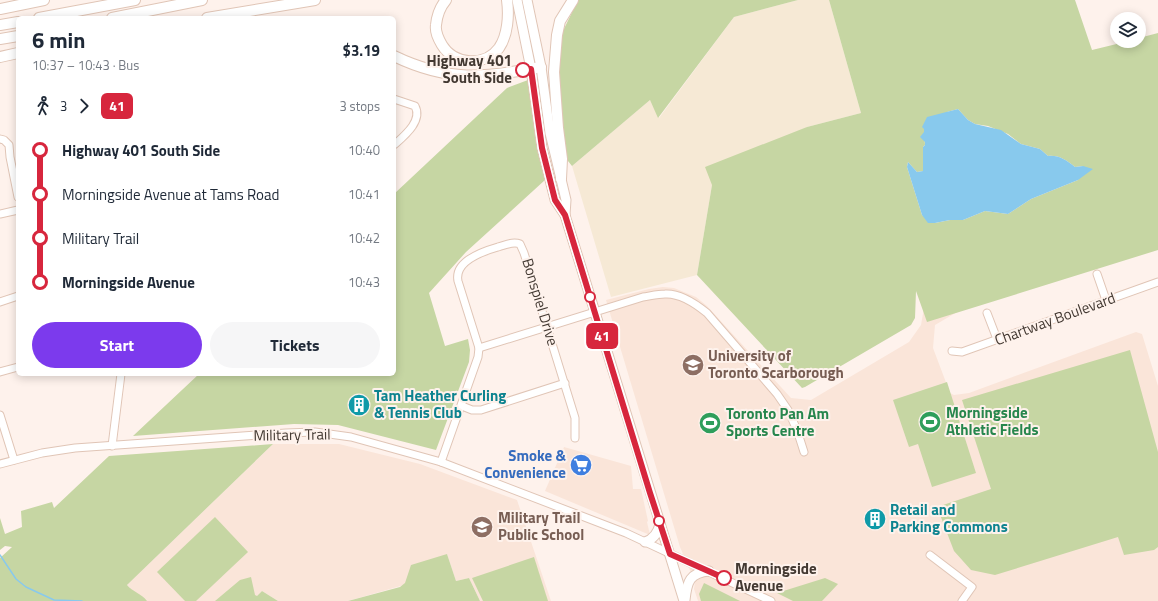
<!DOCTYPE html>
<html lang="en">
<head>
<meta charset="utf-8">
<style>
  :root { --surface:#fff; --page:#f6f6f7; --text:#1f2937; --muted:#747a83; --accent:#7c3aed }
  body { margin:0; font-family:"Titillium Web",sans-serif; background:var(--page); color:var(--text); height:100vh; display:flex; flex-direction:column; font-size:15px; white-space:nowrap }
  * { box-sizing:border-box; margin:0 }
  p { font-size:13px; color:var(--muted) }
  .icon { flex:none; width:22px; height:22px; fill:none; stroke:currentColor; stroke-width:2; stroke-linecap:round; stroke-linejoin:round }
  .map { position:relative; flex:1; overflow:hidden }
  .sheet { position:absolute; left:16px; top:16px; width:380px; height:360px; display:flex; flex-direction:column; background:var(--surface); border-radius:6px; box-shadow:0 2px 10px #0003 }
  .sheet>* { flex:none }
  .badge { padding:0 8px; border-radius:6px; font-size:14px; line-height:26px }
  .buttons { position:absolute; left:1110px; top:12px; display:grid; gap:8px }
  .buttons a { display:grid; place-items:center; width:36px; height:36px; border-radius:50%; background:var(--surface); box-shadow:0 2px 10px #0003; font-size:20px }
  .map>.badge { position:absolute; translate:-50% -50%; box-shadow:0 0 0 2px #fff }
  .legs { display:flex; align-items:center; gap:6px; height:44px; padding:0 16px; font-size:13px }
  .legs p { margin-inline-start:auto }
  .headline { display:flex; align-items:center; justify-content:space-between; height:68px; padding:0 16px }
  h1 { font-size:22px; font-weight:700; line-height:30px }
  .action { display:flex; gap:8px; margin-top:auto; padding:8px 16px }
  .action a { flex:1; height:46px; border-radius:24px; background:var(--accent); color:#fff; font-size:16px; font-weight:700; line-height:46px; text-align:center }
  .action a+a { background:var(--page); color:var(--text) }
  ul { padding:0 16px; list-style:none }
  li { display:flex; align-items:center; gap:14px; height:44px; font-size:15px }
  li i { display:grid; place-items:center; width:6px; height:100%; margin:0 5px; background:currentColor }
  li i::after { content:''; width:10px; height:10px; margin:-5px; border:3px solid; border-radius:50%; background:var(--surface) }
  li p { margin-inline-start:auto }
  li:first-child i { background:linear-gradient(#0000 50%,currentColor 0) }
  li:last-child i { background:linear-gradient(currentColor 50%,#0000 0) }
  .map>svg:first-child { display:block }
</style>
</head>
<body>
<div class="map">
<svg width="1158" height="601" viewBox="0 0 1158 601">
  <rect width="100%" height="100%" fill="#fef2ec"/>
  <g fill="#fae5d9">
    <path d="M935,245L964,308L935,325L933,348L950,393L954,395L969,393L1136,332L1142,334L1158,386V601H698L694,589L695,582L680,547L606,300L649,289L663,287L674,288L696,297L707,306L791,398L811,400L909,342L921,325Z"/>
    <path d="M273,444H339L420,464L517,500L551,601H480L469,578L456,581L447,554L404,585L348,601H278L262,591L253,601H143L127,585Z"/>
    <path d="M564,447L631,466L633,489H641L648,521L647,522L650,535L545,491Z"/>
  </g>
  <path fill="#f6e9d5" d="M798,0H829L861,113L807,127L712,185L697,275L611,297L572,166L650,100L659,118L734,17Z"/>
  <g fill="#c6d6a3" fill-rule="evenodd">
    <path d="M578,0H798L734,17L658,118L650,100L572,166L564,156L561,128L559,68L562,33Z"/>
    <path d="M829,0H1075L1092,50L1129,41H1139V38L1158,33V250L927,322L916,291L915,318L911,325L805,387L802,388L697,275L712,185L705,167L807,127L861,113ZM958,109L968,120L975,124L988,126L1008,134L1021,144L1040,149L1048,156C1059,155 1066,160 1075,167L1083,166L1078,180L1031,199L1008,214L985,211L963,220H950L935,223L922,215L907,167L908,162L917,172L923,171V147L925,145L924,129L947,112Z"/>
    <path d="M528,80L545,180L466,252L429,293L445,346L468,339L470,350L469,362L436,450L338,425L294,424L133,436L199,374H394V194L507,88Z"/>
    <path d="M1130,350L1158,452V547L1154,550L1124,555L1118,537L995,575L971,570L954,551L937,507L991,489L962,400Z"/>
    <path d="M947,382L976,473L932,487L918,444L909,447L893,400Z"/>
    <path d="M273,444L127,585C133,592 142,594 147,601H0V558L12,547L5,546L0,550V518L5,534L22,527L21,511L52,502L54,508L109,456Z"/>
    <path d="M215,517L248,552L196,601H185L157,572Z"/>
    <path d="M447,554L456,581L469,578L480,601H348L400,587L405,583L411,565Z"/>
    <path d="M534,557L548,601H483L472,578Z"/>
    <path d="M251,577L255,595L257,596L262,591L278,601H215L240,580Z"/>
    <path d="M825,578L838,584L822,601H793L777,593Z"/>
    <path d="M704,583L740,601H701L699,594Z"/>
  </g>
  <path fill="#88c9ed" d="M958,109L968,120L975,124L1001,130L1021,144L1040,149L1048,156C1059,155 1066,160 1075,167L1083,166L1093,169L1078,180L1031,199L1008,214L985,211L963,220H950L935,223H928L922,215L907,167L908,162L917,172L923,171V147L925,145V142L920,137L924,132V129L922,127L927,117Z"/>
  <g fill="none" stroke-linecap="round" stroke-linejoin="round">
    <path stroke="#88c9ed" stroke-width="1.5" d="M0,555L16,579L26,587L54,600L82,601"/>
    <g stroke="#e0c5b6" stroke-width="9">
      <g id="minor">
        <path d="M394,99L415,106C423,121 404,136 394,145"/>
        <path d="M0,139L4,140L9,145L10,157L18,197"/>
        <path d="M0,214L18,210"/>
        <path d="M1097,274L1106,300"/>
        <path d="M0,302L18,296"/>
        <path d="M987,313L997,339"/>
        <path d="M479,348L643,297C650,296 658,294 665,294C680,293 696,304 707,313L777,394L788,410L797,430L804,452"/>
        <path d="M952,351L962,352L1158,282"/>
        <path d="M0,372L18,367"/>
        <path d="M462,406L472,410H481L565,383"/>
        <path d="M0,415L14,460"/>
        <path d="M112,446L121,374"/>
        <path d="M441,462L478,357L479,348L458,281C454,261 484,251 498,247C506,245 513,241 520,244L524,253L575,418V438"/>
        <path d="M0,464L42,453L75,448L286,433L315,432L351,437L441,462L626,533L771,601"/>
        <path d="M930,555L972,587L962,601"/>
      </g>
    </g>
    <g stroke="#e0c5b6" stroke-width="11">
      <g id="major">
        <path d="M517,0L531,69L542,148L555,200L565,215L684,601"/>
        <path d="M527,0L541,67L550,133L566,200L565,215"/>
        <path d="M645,542C654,539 658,533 660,524"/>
        <path d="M685,600C687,581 690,573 709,571"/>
      </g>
    </g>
    <g stroke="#e0c5b6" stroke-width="12">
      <g id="highway">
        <path d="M446,0C440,7 437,15 436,25C435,32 438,38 442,45C454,65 485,67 499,48C508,35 509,15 507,0"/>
        <path d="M0,9L44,0"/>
        <path d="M39,18L135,0"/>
        <path d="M112,18L202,0"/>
        <path d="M207,18L315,0"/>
        <path d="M0,25L18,22"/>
        <path d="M0,39L18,36"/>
        <path d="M394,56C448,82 484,78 541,67"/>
        <path d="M0,57L18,53"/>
        <path d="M561,179L562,159L558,128L554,72L557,35L560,21L573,0"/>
      </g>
    </g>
    <use href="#minor" stroke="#fff" stroke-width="7"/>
    <use href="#major" stroke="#fff" stroke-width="9"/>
    <use href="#highway" stroke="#fff" stroke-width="10"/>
  </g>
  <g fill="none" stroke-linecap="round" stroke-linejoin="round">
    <g stroke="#fff" stroke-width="9">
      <path id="line-1" d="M523,70L531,69L542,148L555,200L565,215L650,493L670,554L724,578"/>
    </g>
    <use href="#line-1" stroke="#d7263d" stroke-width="6"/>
  </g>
  <defs>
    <g id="university-disc" transform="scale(1.15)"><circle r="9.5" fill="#8d6e63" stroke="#fef2ec"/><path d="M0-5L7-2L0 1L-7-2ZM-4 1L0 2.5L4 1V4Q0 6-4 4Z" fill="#fff"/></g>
    <g id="building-disc" transform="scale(1.15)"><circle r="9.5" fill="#0f9aa8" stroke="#fef2ec"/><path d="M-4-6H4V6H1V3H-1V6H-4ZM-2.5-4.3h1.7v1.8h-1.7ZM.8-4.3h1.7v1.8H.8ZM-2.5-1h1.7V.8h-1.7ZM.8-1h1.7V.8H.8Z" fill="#fff"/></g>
    <g id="stadium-disc" transform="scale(1.15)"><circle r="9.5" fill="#2e9e5b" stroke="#fef2ec"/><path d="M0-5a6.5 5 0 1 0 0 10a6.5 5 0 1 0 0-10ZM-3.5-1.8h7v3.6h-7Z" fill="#fff"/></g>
    <g id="supermarket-disc" transform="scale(1.15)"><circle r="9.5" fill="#3f7fe0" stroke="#fef2ec"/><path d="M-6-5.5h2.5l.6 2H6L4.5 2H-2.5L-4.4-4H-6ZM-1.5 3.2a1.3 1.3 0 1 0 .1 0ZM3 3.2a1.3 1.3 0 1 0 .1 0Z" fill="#fff"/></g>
    <g id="school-disc" transform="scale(1.15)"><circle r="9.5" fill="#8d6e63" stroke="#fef2ec"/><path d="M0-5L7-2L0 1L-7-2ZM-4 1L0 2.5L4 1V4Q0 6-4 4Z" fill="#fff"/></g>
  </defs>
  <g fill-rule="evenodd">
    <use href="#university-disc" x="693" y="365"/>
    <use href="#building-disc" x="359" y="405"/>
    <use href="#stadium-disc" x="930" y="422"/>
    <use href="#stadium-disc" x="710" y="423"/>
    <use href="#supermarket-disc" x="581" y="465"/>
    <use href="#building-disc" x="875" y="519"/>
    <use href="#school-disc" x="482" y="527"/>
  </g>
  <g fill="#fff" stroke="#d7263d" stroke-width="2">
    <circle cx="523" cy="70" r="7"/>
    <circle cx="590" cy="297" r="5"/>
    <circle cx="659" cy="521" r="5"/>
    <circle cx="724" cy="578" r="7"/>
  </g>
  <g text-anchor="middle" stroke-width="4" stroke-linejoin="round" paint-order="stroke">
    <g font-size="15" font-weight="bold" fill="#433932" stroke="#fef2ec" text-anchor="end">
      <text x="512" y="66">Highway 401<tspan x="512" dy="17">South Side</tspan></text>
      <text x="735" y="574" text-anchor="start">Morningside<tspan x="735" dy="17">Avenue</tspan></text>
    </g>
    <g font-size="15" fill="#433932" stroke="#fef2ec">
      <text transform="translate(540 302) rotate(73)" y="5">Bonspiel Drive</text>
      <text transform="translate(1055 319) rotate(-20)" y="5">Chartway Boulevard</text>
      <text transform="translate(292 435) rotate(-1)" y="5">Military Trail</text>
    </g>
    <g font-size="15" font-weight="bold" fill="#785e54" stroke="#fef2ec" text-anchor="start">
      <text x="708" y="361">University of<tspan x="708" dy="17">Toronto Scarborough</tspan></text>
      <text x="498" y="523">Military Trail<tspan x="498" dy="17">Public School</tspan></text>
    </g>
    <g font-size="15" font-weight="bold" fill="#0d838f" stroke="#fef2ec" text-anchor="start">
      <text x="374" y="401">Tam Heather Curling<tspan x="374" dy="17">&amp; Tennis Club</tspan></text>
      <text x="890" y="515">Retail and<tspan x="890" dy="17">Parking Commons</tspan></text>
    </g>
    <g font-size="15" font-weight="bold" fill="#27864d" stroke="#fef2ec" text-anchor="start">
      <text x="946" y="418">Morningside<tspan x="946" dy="17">Athletic Fields</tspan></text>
      <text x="726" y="419">Toronto Pan Am<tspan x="726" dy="17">Sports Centre</tspan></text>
    </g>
    <g font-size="15" font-weight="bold" fill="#366cbe" stroke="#fef2ec" text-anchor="end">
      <text x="566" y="461">Smoke &amp;<tspan x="566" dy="17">Convenience</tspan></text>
    </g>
  </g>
</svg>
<div class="buttons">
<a><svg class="icon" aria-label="layers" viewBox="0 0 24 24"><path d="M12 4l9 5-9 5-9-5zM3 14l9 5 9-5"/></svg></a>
</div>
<b class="badge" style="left:602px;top:336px;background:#d7263d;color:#fff">41</b>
<section class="sheet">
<div class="headline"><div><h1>6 min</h1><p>10:37 – 10:43 · Bus</p></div><b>$3.19</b></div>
<div class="legs"><svg class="icon" aria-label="walk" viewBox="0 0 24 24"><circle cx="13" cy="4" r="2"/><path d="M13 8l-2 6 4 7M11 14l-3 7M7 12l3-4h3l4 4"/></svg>3<svg class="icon" aria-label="forward" viewBox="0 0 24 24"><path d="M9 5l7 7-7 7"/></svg><b class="badge" style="background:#d7263d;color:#fff">41</b><p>3 stops</p></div>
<ul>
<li><i style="color:#d7263d"></i><b>Highway 401 South Side</b><p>10:40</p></li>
<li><i style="color:#d7263d"></i><span>Morningside Avenue at Tams Road</span><p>10:41</p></li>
<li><i style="color:#d7263d"></i><span>Military Trail</span><p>10:42</p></li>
<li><i style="color:#d7263d"></i><b>Morningside Avenue</b><p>10:43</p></li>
</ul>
<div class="action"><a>Start</a><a>Tickets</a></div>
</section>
</div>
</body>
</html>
